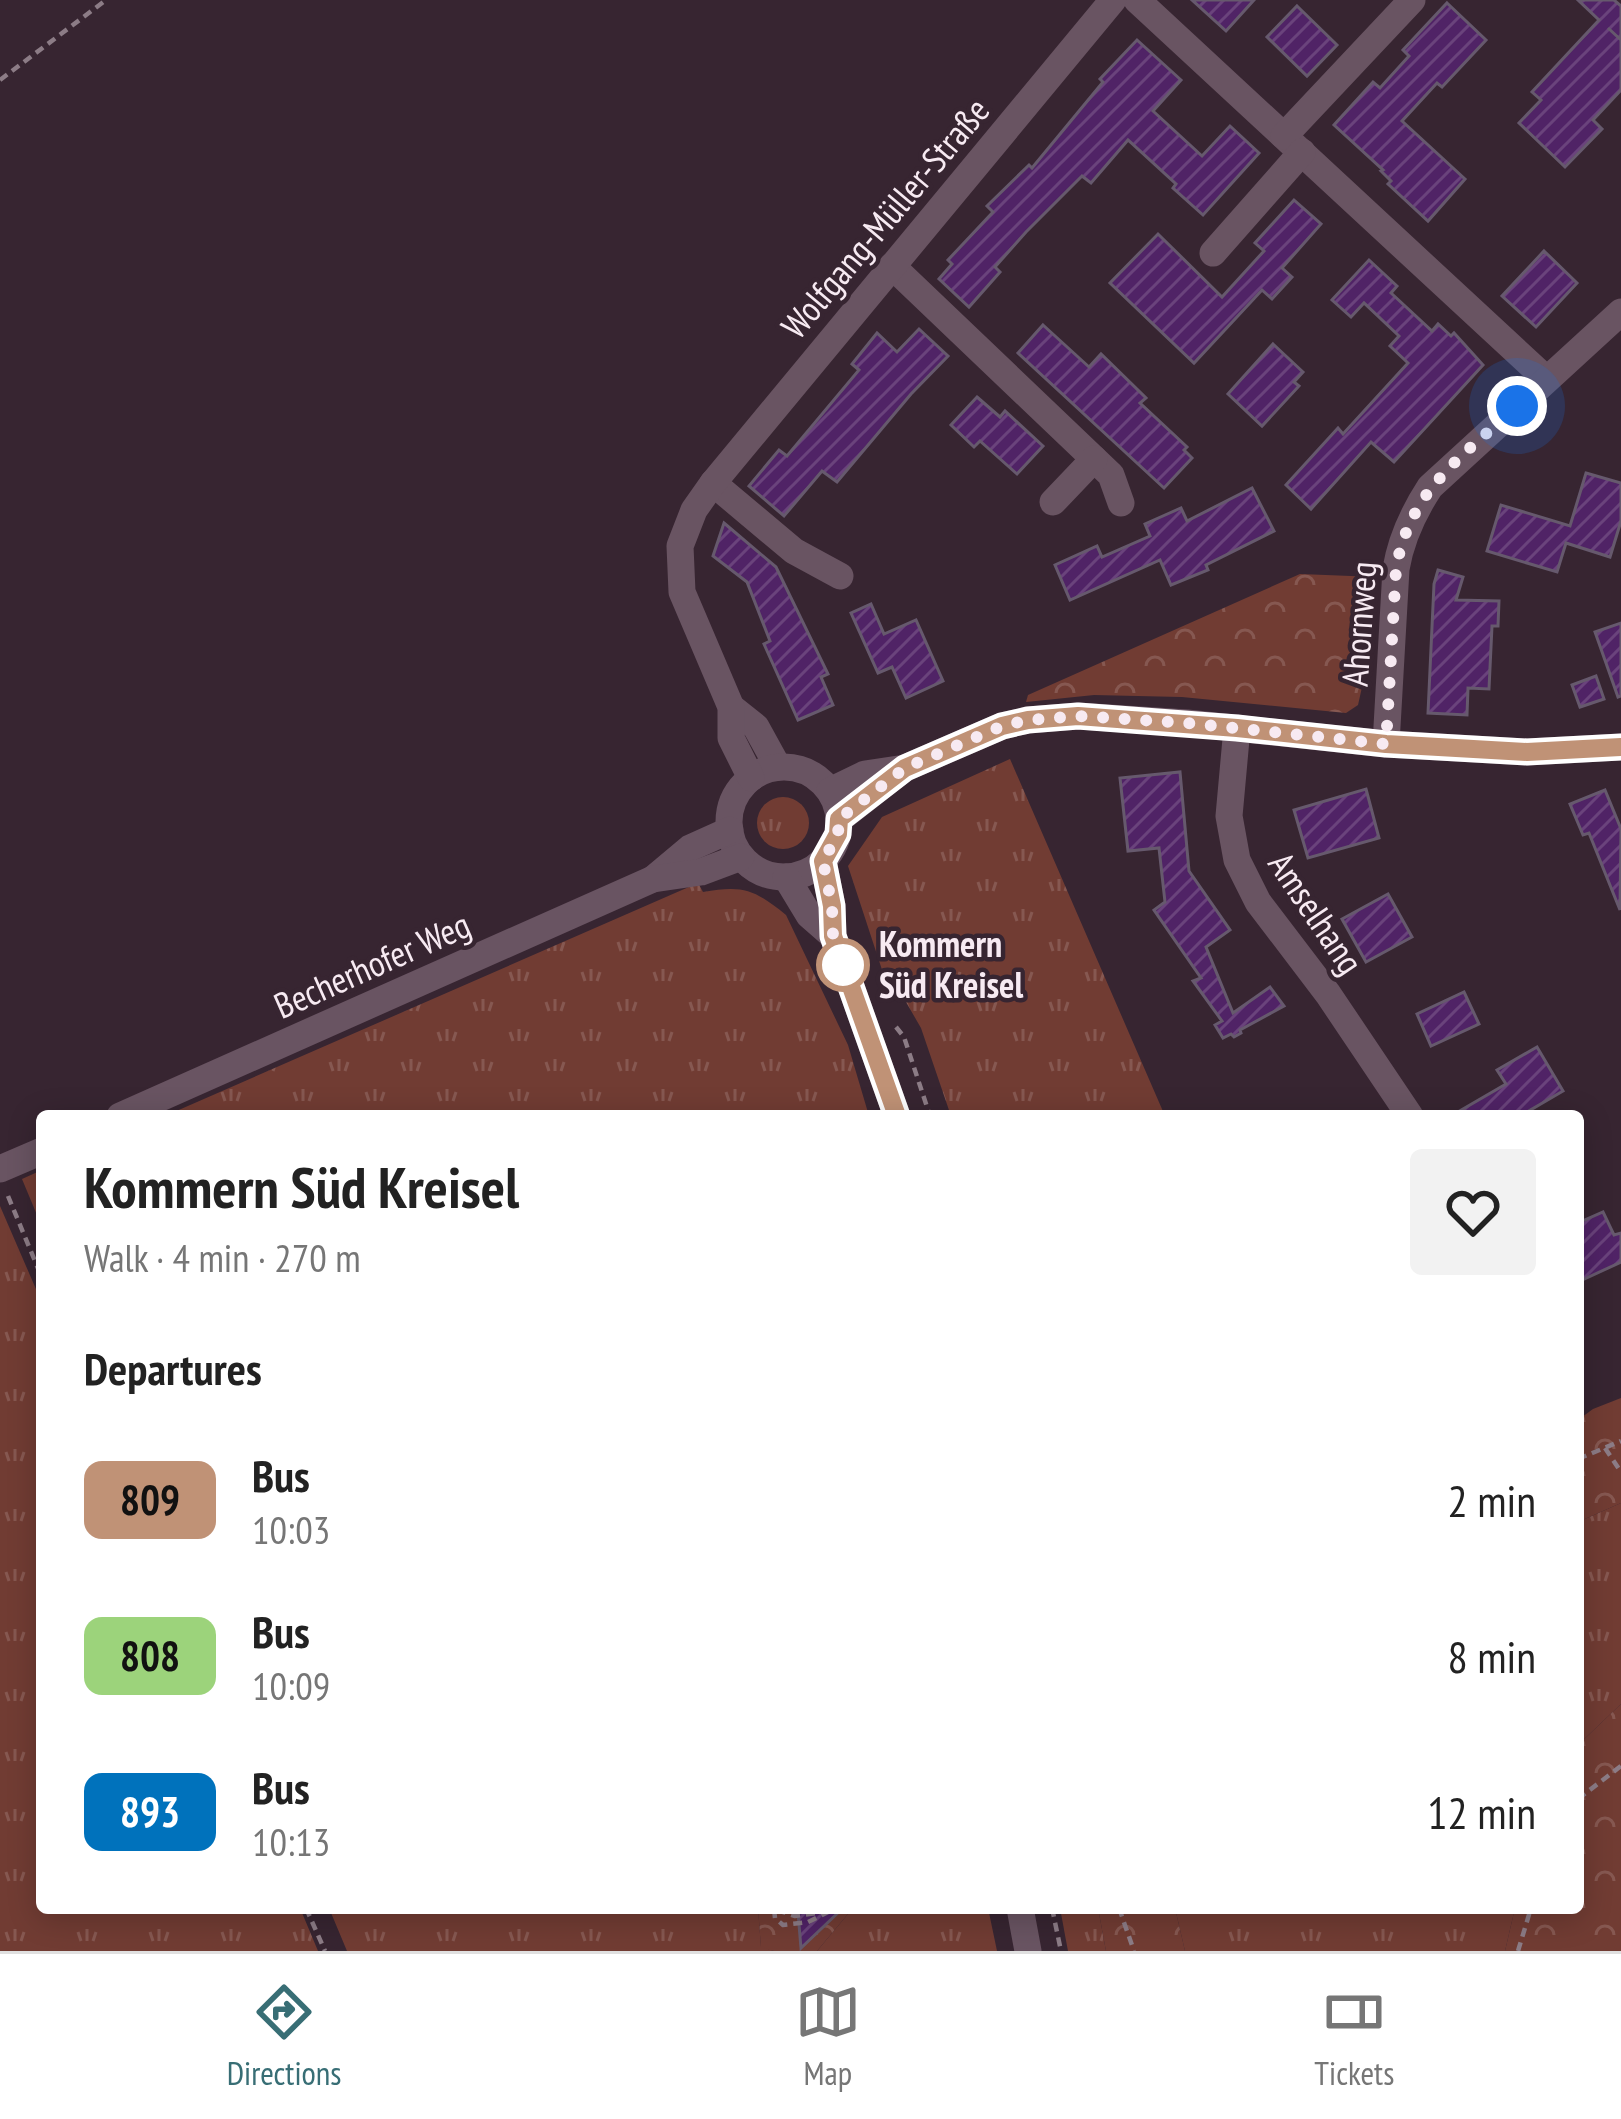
<!DOCTYPE html>
<html lang="en">
<head>
<meta charset="utf-8">
<style>
  :root { --surface:#fff; --page:#f2f2f2; --text:#222; --muted:#767676; --line:#e0e0e0; --accent:#386e75 }
  body { margin:0; font-family:"PT Sans Narrow",sans-serif; background:var(--page); color:var(--text); height:100vh; display:flex; flex-direction:column; font-size:45px; white-space:nowrap }
  * { box-sizing:border-box; margin:0 }
  p { font-size:39px; color:var(--muted) }
  .icon { flex:none; width:66px; height:66px; fill:none; stroke:currentColor; stroke-width:2; stroke-linecap:round; stroke-linejoin:round }
  .map { position:relative; flex:1; overflow:hidden }
  .sheet { position:absolute; left:36px; top:1110px; width:1548px; height:804px; display:flex; flex-direction:column; background:var(--surface); border-radius:12px; box-shadow:0 6px 30px #0003 }
  .sheet>* { flex:none }
  .badge { padding:0 24px; border-radius:18px; font-size:42px; line-height:78px }
  .you { position:absolute; width:60px; height:60px; margin:-30px; border:9px solid #fff; border-radius:50%; background:#1a73e8; box-shadow:0 0 0 18px #1a73e833 }
  .map>.badge { position:absolute; translate:-50% -50%; box-shadow:0 0 0 6px #fff }
  h2 { padding:0 48px; font-size:45px; line-height:108px }
  .round { display:grid; place-items:center; flex:none; width:126px; height:126px; border-radius:12px; background:var(--page) }
  .head { display:flex; align-items:center; justify-content:space-between; height:204px; padding:0 48px }
  h1 { font-size:57px; font-weight:600; line-height:90px }
  ul { padding:0; list-style:none }
  li { display:flex; align-items:center; gap:36px; height:156px; padding:0 48px }
  li div { flex:1 }
  li b { display:block; font-size:45px }
  li em { font-style:normal }
  li .badge { min-width:132px; font-weight:700; text-align:center }
  .menu { display:flex; justify-content:space-around; align-items:center; height:168px; border-top:3px solid var(--line); background:var(--surface); font-size:33px; color:var(--muted) }
  .menu a { display:grid; justify-items:center; gap:6px }
  .menu .on { color:var(--accent) }
  .map>svg:first-child { display:block }
</style>
</head>
<body>
<div class="map">
<svg width="1621" height="1951" viewBox="0 0 1621 1951">
  <defs>
    <pattern id="grass-tufts" width="24" height="20" patternUnits="userSpaceOnUse" patternTransform="scale(3)"><rect width="24" height="20" fill="#713c33"/><path d="M3 7l-1-3M5 7V3M7 7l1-3M15 17l-1-3M17 17v-4M19 17l1-3" fill="none" stroke="#865851"/></pattern>
    <pattern id="forest-crowns" width="20" height="18" patternUnits="userSpaceOnUse" patternTransform="scale(3)"><rect width="20" height="18" fill="#713c33"/><path d="M2 6a3 3 0 1 1 6 0M12 15a3 3 0 1 1 6 0" fill="none" stroke="#865851"/></pattern>
    <pattern id="building-hatch" width="6" height="6" patternUnits="userSpaceOnUse" patternTransform="scale(3)"><rect width="6" height="6" fill="#502366"/><path d="M-1 1l2-2M0 6l6-6M5 7l2-2" fill="none" stroke="#6a437c"/></pattern>
  </defs>
  <rect width="100%" height="100%" fill="#372531"/>
  <g fill="url(#grass-tufts)">
    <path d="M1010,759L1165,1116H951L921,1028L895,983L886,982L848,866L882,817Z"/>
    <circle cx="783" cy="823" r="26"/>
    <path d="M698,883L703,892C743,885 754,889 786,915L848,1045L869,1116H165Z"/>
    <path d="M42,1170V1227L22,1179Z"/>
    <path d="M0,1206L42,1303V1908H300L318,1951H0Z"/>
    <path d="M1621,1503V1704L1578,1745V1522Z"/>
    <path d="M329,1908H758L761,1947L774,1951H347Z"/>
    <path d="M853,1908H988L997,1951H817Z"/>
    <path d="M1060,1908H1098L1106,1951H1068Z"/>
    <path d="M1175,1908H1515L1505,1951H1185Z"/>
  </g>
  <g fill="url(#forest-crowns)">
    <path d="M1300,574L1376,577L1366,669L1358,705L1346,713L1182,697L1094,695L1026,702L1028,695Z"/>
    <path d="M1621,1398V1503L1578,1522V1420L1593,1409Z"/>
    <path d="M1621,1704V1951H1505L1515,1908H1578V1745Z"/>
    <path d="M758,1908H853L817,1951H774L761,1948Z"/>
    <path d="M1098,1908H1175L1185,1951H1106Z"/>
  </g>
  <g fill="url(#building-hatch)" stroke="#66596d" stroke-width="3">
    <path d="M1192,0H1254L1226,31Z"/>
    <path d="M1578,0H1614L1621,6V40L1608,28L1621,40V90L1593,120L1602,129L1565,167L1519,123L1541,100L1532,92L1599,20Z"/>
    <path d="M1447,3L1486,40L1442,87L1437,83L1402,121L1465,179L1428,221L1388,184L1391,181L1381,171L1383,170L1334,125L1373,82L1380,88L1409,56L1403,50Z"/>
    <path d="M1297,6L1337,45L1307,76L1267,37Z"/>
    <path d="M1137,40L1181,80L1153,111L1202,156L1230,126L1259,153L1203,215L1173,188L1176,184L1128,140L1091,183L1082,176L1026,232L995,267L1000,272L969,307L939,279L952,264L948,260L993,212L987,206L1029,165L1032,168L1103,82L1100,79Z"/>
    <path d="M1294,200L1321,224L1282,268L1292,277L1272,299L1262,290L1194,363L1110,283L1158,234L1222,297L1264,251L1255,243Z"/>
    <path d="M1544,251L1577,283L1536,327L1502,296Z"/>
    <path d="M1369,260L1397,286L1391,293L1432,331L1438,324L1451,336L1454,333L1483,365L1394,462L1371,442L1311,509L1286,485L1338,428L1343,434L1408,363L1390,346L1399,336L1364,303L1351,317L1332,300Z"/>
    <path d="M1043,325L1089,367L1101,354L1146,398L1140,403L1187,447L1184,450L1192,458L1164,488L1018,353Z"/>
    <path d="M919,329L948,356L911,394L837,482L822,471L784,516L749,486L779,450L787,456L859,370L852,364L877,333L897,352Z"/>
    <path d="M1273,344L1303,372L1294,382L1299,386L1262,426L1228,394Z"/>
    <path d="M977,397L1000,417L1005,411L1043,446L1017,474L980,441L974,447L951,425Z"/>
    <path d="M1586,473L1621,483V521L1610,557L1566,543L1557,572L1487,551L1501,505L1570,526Z"/>
    <path d="M1252,488L1274,531L1206,565L1208,570L1171,585L1160,560L1070,600L1055,565L1097,546L1102,557L1150,536L1145,524L1181,508L1187,521Z"/>
    <path d="M724,523L776,567L828,674L821,677L833,705L798,720L764,644L770,641L747,582L713,556Z"/>
    <path d="M1438,570L1463,577L1456,600L1499,601L1498,626H1492L1489,689L1468,688L1467,715L1428,713L1434,584Z"/>
    <path d="M871,604L884,634L916,620L943,681L906,698L892,667L878,673L851,613Z"/>
    <path d="M1621,623V696L1618,697L1595,632Z"/>
    <path d="M1596,676L1604,699L1580,707L1572,685Z"/>
    <path d="M1180,772L1189,871L1230,930L1206,947L1233,1013L1270,987L1284,1006L1240,1030L1241,1033L1234,1037L1231,1034L1223,1038L1215,1025L1222,1021L1193,981L1201,978L1154,910L1165,902L1159,848L1128,851L1120,778Z"/>
    <path d="M1366,789L1379,838L1308,858L1294,810Z"/>
    <path d="M1605,790L1621,829L1620,910L1589,833L1583,835L1570,804Z"/>
    <path d="M1388,894L1412,937L1366,962L1342,919Z"/>
    <path d="M1464,992L1479,1024L1431,1046L1417,1014Z"/>
    <path d="M1537,1047L1563,1091L1520,1116H1451L1506,1084L1497,1070Z"/>
    <path d="M1603,1212L1614,1235L1621,1233V1262L1578,1282V1223Z"/>
    <path d="M843,1908L801,1948L798,1913Z"/>
  </g>
  <g fill="none" stroke-linecap="round" stroke-linejoin="round">
    <g stroke="#8c7c86" stroke-width="4.5" stroke-dasharray="9 6" stroke-linecap="butt">
      <path d="M0,80L106,0"/>
      <path d="M896,1027L904,1037L930,1116"/>
      <path d="M8,1196L42,1278"/>
      <path d="M1578,1431L1582,1429"/>
      <path d="M1605,1448L1621,1472"/>
      <path d="M1578,1459L1621,1441"/>
      <path d="M1578,1799L1621,1766"/>
      <path d="M306,1908L325,1951"/>
      <path d="M1052,1908L1061,1951"/>
      <path d="M1119,1908L1134,1951"/>
      <path d="M774,1909L775,1918L783,1925L808,1922L830,1911L831,1908"/>
      <path d="M777,1910L795,1916L824,1912"/>
      <path d="M1518,1951L1531,1908"/>
    </g>
    <g stroke="#695462" stroke-width="27">
      <path d="M1137,0L1546,379"/>
      <path d="M1284,136L1412,0"/>
      <path d="M1213,253L1302,152"/>
      <path d="M892,266L1111,475L1121,503"/>
      <path d="M713,483L794,551L840,576"/>
      <path d="M1053,502L1094,459"/>
      <path d="M731,707L756,727L778,767"/>
      <path d="M1237,728L1229,816L1237,860L1258,902L1328,994L1410,1116"/>
      <path d="M1386,744L1396,569C1401,539 1413,513 1430,487L1621,312"/>
      <circle cx="784" cy="822" r="55"/>
      <path d="M751,778L731,738V707L682,592L680,546L694,510L713,483L1113,0"/>
      <path d="M830,791L865,774L905,768L1002,726L1028,720L1078,716L1187,723L1386,744L1527,752L1621,747"/>
      <path d="M840,819L905,768"/>
      <path d="M823,861L832,906L833,936L897,1116"/>
      <path d="M786,877L809,915L833,936"/>
      <path d="M653,879L690,848L730,830"/>
      <path d="M120,1116L653,879L701,872L741,857"/>
      <path d="M0,1169L42,1151"/>
      <path d="M1020,1908L1028,1951"/>
    </g>
  </g>
  <g fill="none" stroke-linecap="round" stroke-linejoin="round">
    <g stroke="#fff" stroke-width="27">
      <path id="line" d="M897,1116L833,936L832,906L823,861L838,834L839,819L905,768L1002,726L1028,720L1078,716L1237,728L1386,744L1527,752L1621,747"/>
    </g>
    <use href="#line" stroke="#c09276" stroke-width="18"/>
    <path stroke="#f7eaf2" stroke-width="12" stroke-dasharray="0 21.6" d="M843,965L848,980L833,936L832,906L823,861L838,834L839,819L905,768L1002,726L1028,720L1078,716L1187,723L1386,744L1396,569C1410,489 1461,458 1517,406"/>
  </g>
  <circle fill="#fff" stroke="#c09276" stroke-width="6" cx="843" cy="965" r="24"/>
  <g text-anchor="middle" stroke-width="9" stroke-linejoin="round" paint-order="stroke">
    <g font-size="36" fill="#f7eaf2" stroke="#372531">
      <text transform="translate(885 218) rotate(-50)" y="13">Wolfgang-Müller-Straße</text>
      <text transform="translate(1359 624) rotate(-86)" y="13">Ahornweg</text>
      <text transform="translate(1316 913) rotate(56)" y="13">Amselhang</text>
      <text transform="translate(372 965) rotate(-24)" y="13">Becherhofer Weg</text>
    </g>
    <g font-size="36" font-weight="bold" fill="#f7eaf2" stroke="#372531" text-anchor="start">
      <text x="879" y="957">Kommern<tspan x="879" dy="41">Süd Kreisel</tspan></text>
    </g>
  </g>
</svg>
<div class="you" style="left:1517px;top:406px"></div>
<section class="sheet">
<div class="head"><div><h1>Kommern Süd Kreisel</h1><p>Walk · 4 min · 270 m</p></div><a class="round"><svg class="icon" aria-label="heart" viewBox="0 0 24 24"><path d="M12 20l-8-8c-3-5 5-10 8-4 3-6 11-1 8 4z"/></svg></a></div>
<h2>Departures</h2>
<ul>
<li><span class="badge" style="background:#c09276;color:#111">809</span><div><b>Bus</b><p>10:03</p></div><em>2 min</em></li>
<li><span class="badge" style="background:#9cd37b;color:#111">808</span><div><b>Bus</b><p>10:09</p></div><em>8 min</em></li>
<li><span class="badge" style="background:#0072bc;color:#fff">893</span><div><b>Bus</b><p>10:13</p></div><em>12 min</em></li>
</ul>
</section>
</div>
<nav class="menu">
<a class="on"><svg class="icon" aria-label="directions" viewBox="0 0 24 24"><path d="M12 3l9 9-9 9-9-9zM9 14v-3h6M13 9l2 2-2 2"/></svg>Directions</a>
<a><svg class="icon" aria-label="map" viewBox="0 0 24 24"><path d="M3 6l6-2 6 2 6-2v14l-6 2-6-2-6 2zM9 4v14M15 6v14"/></svg>Map</a>
<a><svg class="icon" aria-label="tickets" viewBox="0 0 24 24"><path d="M3 7h18v10H3zM15 7v10"/></svg>Tickets</a>
</nav>
</body>
</html>
